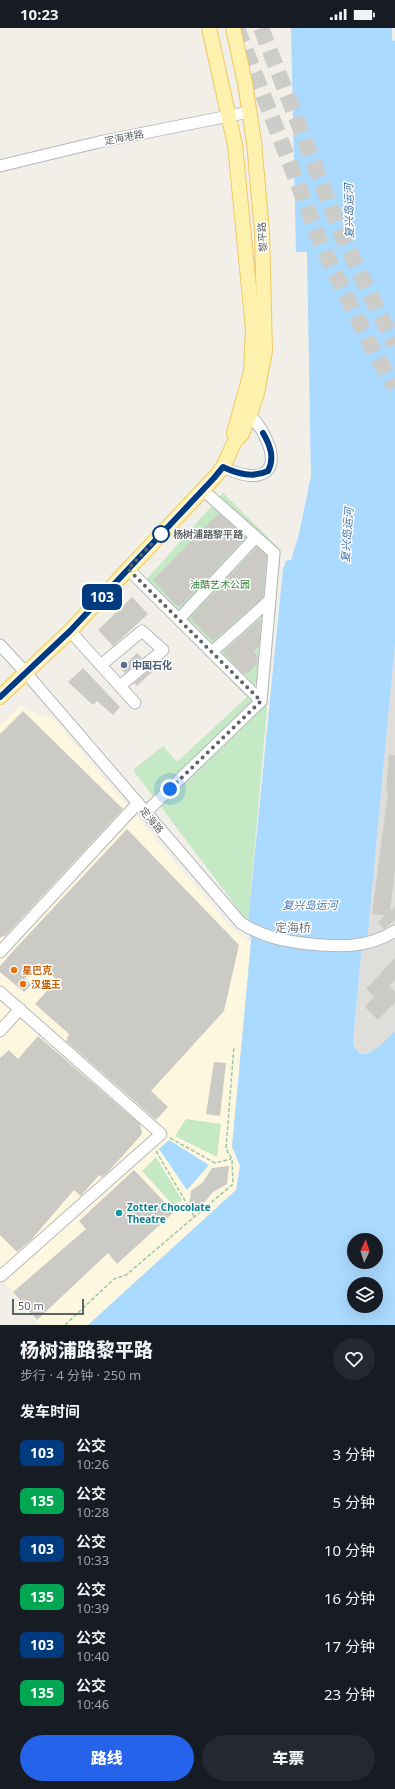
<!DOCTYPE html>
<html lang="zh">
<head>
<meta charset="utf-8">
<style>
  :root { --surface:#171b24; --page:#242831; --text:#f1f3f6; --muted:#9ea1a6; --accent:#2563eb }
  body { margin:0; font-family:"Noto Sans","Noto Sans SC",sans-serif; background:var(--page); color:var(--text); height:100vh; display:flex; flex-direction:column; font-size:15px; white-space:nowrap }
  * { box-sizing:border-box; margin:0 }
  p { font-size:13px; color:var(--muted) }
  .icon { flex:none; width:22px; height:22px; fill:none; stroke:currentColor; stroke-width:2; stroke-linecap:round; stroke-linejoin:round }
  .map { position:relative; height:1297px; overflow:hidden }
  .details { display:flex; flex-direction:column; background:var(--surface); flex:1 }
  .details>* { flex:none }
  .badge { padding:0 8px; border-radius:6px; font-size:14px; line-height:26px }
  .needle { width:26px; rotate:4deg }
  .tools { position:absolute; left:347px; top:1205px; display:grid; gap:8px }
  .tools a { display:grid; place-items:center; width:36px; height:36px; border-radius:50%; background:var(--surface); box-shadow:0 4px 16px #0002; font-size:20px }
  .scale { position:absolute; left:12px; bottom:10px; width:72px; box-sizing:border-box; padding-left:4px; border:2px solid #5f6368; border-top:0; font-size:11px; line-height:14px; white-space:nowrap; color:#5f6368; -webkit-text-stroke:3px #fff; paint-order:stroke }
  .you { position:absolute; width:20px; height:20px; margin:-10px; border:3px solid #fff; border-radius:50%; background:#1a73e8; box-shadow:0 0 0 6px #1a73e833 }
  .map>.badge { position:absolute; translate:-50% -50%; box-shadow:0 0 0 2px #fff }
  h2 { padding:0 20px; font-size:15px; line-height:36px }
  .round { display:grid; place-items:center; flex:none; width:42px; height:42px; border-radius:21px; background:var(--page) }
  .headline { display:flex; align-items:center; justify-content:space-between; height:68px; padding:0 20px }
  h1 { font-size:19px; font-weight:800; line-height:30px }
  .cta { display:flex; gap:8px; margin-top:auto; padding:8px 20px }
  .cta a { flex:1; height:46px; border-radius:24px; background:var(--accent); color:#fff; font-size:16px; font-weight:800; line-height:46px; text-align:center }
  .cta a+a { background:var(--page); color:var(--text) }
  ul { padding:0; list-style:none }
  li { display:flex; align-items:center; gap:12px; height:48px; padding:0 20px }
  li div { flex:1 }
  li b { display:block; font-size:15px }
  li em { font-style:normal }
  li .badge { min-width:44px; font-weight:700; text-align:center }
  .status { display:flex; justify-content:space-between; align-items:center; height:28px; padding:0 20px; background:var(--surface); direction:ltr }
  .status svg { height:11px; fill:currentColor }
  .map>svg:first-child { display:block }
</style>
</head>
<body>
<div class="status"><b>10:23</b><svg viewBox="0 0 49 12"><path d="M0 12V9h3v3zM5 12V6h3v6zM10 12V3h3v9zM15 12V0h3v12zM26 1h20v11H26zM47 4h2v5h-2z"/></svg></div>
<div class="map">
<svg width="395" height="1297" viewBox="0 0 395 1297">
  <rect width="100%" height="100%" fill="#f1efe8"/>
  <path fill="#fef7e0" d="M21,678L39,687L52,689L229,898L240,907L251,913L232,1118L240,1138L236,1162L88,1297H41L0,1250V697Z"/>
  <path fill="#e0deda" d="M395,615V1003L376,1021L371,1024L361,1025L357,1023L353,1015L361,927L368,905Z"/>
  <g fill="#c5e8c5">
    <path d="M223,465L281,522L248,894L133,742L163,718L177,734L247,669L140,559Z"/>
    <path d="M186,1091L221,1096L217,1129L175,1108Z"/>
    <path d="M156,1129L182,1172L174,1178L142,1143Z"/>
  </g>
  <g fill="#aadaff" fill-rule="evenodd">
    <path d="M291,0H392V12L395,13V615L368,905L361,927L353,1015C362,1041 384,1013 395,1003V1297H88L236,1162L240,1138L232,1119L251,913L248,894L283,541L286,533L291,532L299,506L311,448L307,224H296ZM354,1212H376V1234H354ZM354,1256H376V1278H354Z"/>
    <path d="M169,1112L209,1137L187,1162L159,1121Z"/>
  </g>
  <g fill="#cccac5">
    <path d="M219,485L246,509L182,577L177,578L153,552Z"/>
    <path d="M257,519L267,528L263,569L213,613L190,590Z"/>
    <path d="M132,569L148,586L113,618L98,602Z"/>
    <path d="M260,591L261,592L259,618L253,623L258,628L257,636L248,645H242L223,624Z"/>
    <path d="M137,625L142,630L125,645L121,641Z"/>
    <path d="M83,640L120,679L113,687L97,673L93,677L68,654Z"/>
    <path d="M152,640L154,642L137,658L134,655Z"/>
    <path d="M23,683L123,781L6,907L0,910V706Z"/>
    <path d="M389,727H395V842L390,883L395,878V892L384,901L378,894L385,887L372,886L388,763H386Z"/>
    <path d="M127,801L239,917L224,983L151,1063L168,1079L156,1092L66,1013L69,1006L35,976L57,952L39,935L25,950L31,957L24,964L0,944V938L14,922Z"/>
    <path d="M395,930V952L389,958L395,964V974L378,992L365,979L374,969L366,961Z"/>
    <path d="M38,1008L140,1096L142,1106L108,1144L102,1149L99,1147L81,1168L74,1162L31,1212L17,1224L0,1207V1030L9,1022L18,1031Z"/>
    <path d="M214,1034L226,1035L220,1088L206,1086Z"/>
    <path d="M229,1138L227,1156L213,1164L203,1176L189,1177L191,1163L203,1154L212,1140Z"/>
    <path d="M134,1142L174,1184L117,1236L108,1225L37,1292L13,1264L86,1201L79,1193Z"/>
  </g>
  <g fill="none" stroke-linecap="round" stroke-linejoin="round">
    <g stroke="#ccccc8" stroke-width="16" stroke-dasharray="16 8" stroke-linecap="butt">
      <path d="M237,0L322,218L371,318L395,359"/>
      <path d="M261,0L343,210L395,317"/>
    </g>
    <g stroke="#b5b8bc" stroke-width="13">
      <g id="minor">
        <path d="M0,138L99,114L249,84"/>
        <path d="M223,439C263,459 286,443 261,401C256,394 252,387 244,384"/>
        <path d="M128,541L261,673"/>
        <path d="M179,591L256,509"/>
        <path d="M70,603L135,675"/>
        <path d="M0,617L26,645L241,895C263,909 284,913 310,916C341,919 368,920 395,903"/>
        <path d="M212,624L270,572"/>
        <path d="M101,637L142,603L163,622L120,658"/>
        <path d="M146,784L261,673L274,525L203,462"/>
        <path d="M0,924L138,775"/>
        <path d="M0,964L161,1106L1,1248L0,1246"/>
        <path d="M0,1003L20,981"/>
      </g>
    </g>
    <g stroke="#f2c960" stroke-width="16">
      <g id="major">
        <path d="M209,0L235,117L253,301L251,344L234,405"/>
        <path d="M0,669L70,603L214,450L223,439L235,413L242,406L250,386L257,365L265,323L262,204L254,114L245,55L233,0"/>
      </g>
    </g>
    <g stroke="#9cc7a9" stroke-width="1.5" stroke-dasharray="4 2" stroke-linecap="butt">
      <path d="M170,1110L215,1135L231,1131"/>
      <path d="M156,1123L194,1188"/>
      <path d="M65,1297L114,1251L126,1247L233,1156L232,1131L226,1121L234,1018"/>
    </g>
    <use href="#minor" stroke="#fff" stroke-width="11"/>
    <use href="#major" stroke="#fff2af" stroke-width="14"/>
  </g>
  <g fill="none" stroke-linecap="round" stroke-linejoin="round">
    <g stroke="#fff" stroke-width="9">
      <path id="line" d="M0,669L70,603L214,450L223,439C238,446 253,450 268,443C275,430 270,417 263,405"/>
    </g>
    <use href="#line" stroke="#003b80" stroke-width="6"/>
    <path stroke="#5f6368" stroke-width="4" stroke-dasharray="0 7.2" d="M161,506L128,541L261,673L170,761"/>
  </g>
  <circle fill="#fff" stroke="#003b80" stroke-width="2" cx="161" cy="506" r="8"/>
  <circle fill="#5c6f8a" stroke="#fff" stroke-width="1.5" cx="124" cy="637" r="4"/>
  <g fill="#e8710a" stroke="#fff" stroke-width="1.5">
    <circle cx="14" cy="942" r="4"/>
    <circle cx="23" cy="956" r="4"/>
  </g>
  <circle fill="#0f9aa8" stroke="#fff" stroke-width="1.5" cx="119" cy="1185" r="4"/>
  <g text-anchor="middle" stroke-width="3" stroke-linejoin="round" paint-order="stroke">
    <g font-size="10" fill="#5f6368" stroke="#fff">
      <text transform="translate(124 109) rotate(-11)" y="4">定海港路</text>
      <text transform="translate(262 209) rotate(-94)" y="4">黎平路</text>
      <text transform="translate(152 792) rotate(50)" y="4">定海路</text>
    </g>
    <g font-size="10" font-weight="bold" fill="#5f6368" stroke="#fff" text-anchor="start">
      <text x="173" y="510">杨树浦路黎平路</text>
    </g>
    <g font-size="10" fill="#348238" stroke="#fff">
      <text x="220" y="560">油酷艺术公园</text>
    </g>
    <g font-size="10" font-weight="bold" fill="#4e5e75" stroke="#fff" text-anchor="start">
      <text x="132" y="641">中国石化</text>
    </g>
    <g font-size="10" font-weight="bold" fill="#c56008" stroke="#fff" text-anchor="start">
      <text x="22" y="946">星巴克</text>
      <text x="31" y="960">汉堡王</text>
    </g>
    <g font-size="10" font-weight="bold" fill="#0d838f" stroke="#fff" text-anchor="start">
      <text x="127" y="1183">Zotter Chocolate<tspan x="127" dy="12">Theatre</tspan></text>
    </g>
    <g font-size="11" font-style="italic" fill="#4174aa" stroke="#fff">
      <text transform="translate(349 183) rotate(-91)" y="4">复兴岛运河</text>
      <text transform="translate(347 507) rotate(-86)" y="4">复兴岛运河</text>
      <text x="310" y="881">复兴岛运河</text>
    </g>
    <g font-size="12" fill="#70757a" stroke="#fff">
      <text x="293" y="904">定海桥</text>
    </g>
  </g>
</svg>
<div class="tools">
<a><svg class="needle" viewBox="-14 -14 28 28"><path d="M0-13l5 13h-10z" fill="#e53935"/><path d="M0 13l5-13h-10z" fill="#9ea1a6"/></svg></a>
<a><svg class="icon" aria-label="layers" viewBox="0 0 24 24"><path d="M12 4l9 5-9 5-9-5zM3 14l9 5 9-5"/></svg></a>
</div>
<div class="scale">50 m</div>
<div class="you" style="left:170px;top:761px"></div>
<b class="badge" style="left:102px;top:569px;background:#003b80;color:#fff">103</b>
</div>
<section class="details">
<div class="headline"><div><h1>杨树浦路黎平路</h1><p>步行 · 4 分钟 · 250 m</p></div><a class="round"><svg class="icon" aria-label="heart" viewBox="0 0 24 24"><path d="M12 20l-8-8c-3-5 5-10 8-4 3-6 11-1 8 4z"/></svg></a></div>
<h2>发车时间</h2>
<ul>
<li><span class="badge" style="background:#003b80;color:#fff">103</span><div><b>公交</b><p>10:26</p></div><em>3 分钟</em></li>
<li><span class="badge" style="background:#00a651;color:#fff">135</span><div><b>公交</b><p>10:28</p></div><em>5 分钟</em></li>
<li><span class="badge" style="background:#003b80;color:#fff">103</span><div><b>公交</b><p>10:33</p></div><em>10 分钟</em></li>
<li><span class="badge" style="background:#00a651;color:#fff">135</span><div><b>公交</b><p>10:39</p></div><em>16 分钟</em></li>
<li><span class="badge" style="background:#003b80;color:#fff">103</span><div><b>公交</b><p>10:40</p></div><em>17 分钟</em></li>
<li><span class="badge" style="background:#00a651;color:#fff">135</span><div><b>公交</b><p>10:46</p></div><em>23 分钟</em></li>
</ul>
<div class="cta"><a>路线</a><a>车票</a></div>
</section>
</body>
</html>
